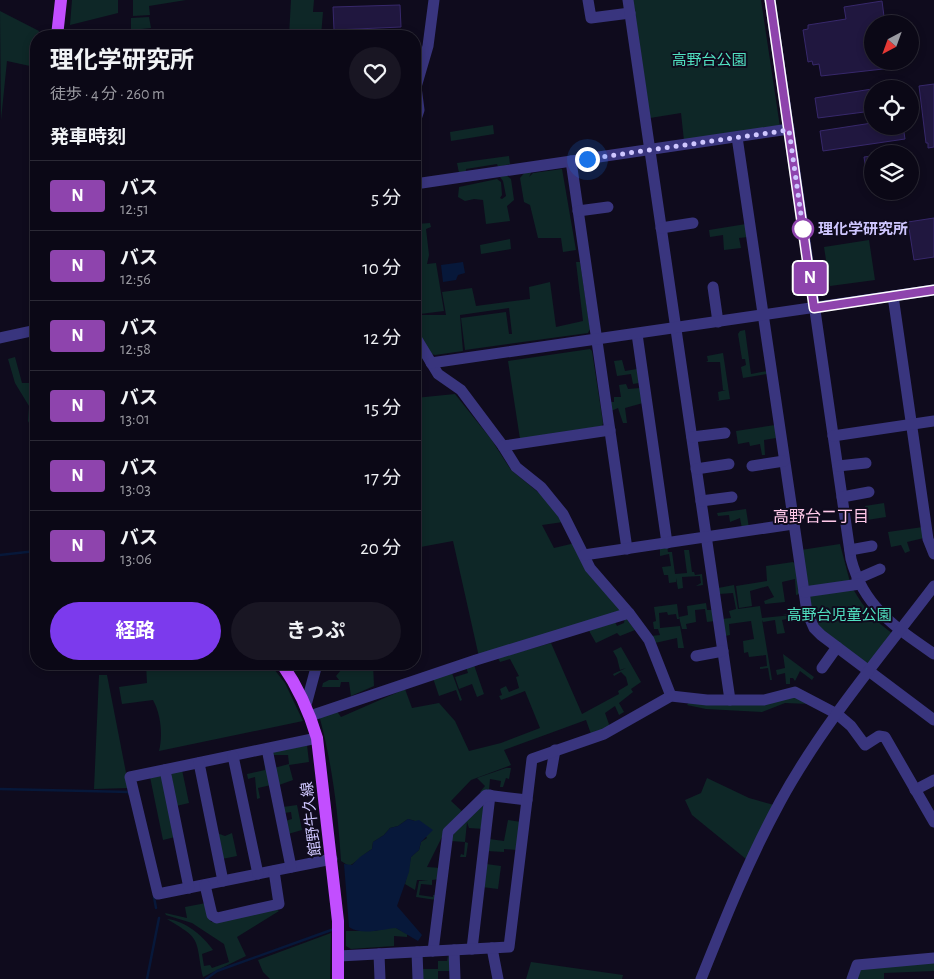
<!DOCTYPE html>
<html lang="ja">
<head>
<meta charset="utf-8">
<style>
  :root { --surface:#0b0816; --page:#191623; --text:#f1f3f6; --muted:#9a9aa1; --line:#2b2935; --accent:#7c3aed }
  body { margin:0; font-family:"Alegreya Sans","Noto Sans JP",sans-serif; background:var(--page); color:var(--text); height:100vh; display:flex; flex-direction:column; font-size:19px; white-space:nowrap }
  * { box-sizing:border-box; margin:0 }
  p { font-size:16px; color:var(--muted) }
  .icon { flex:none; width:28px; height:28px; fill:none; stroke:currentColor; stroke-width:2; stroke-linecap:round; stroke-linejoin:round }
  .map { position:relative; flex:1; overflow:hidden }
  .sheet { position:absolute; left:30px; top:30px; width:391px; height:640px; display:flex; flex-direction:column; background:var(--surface); border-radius:20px; box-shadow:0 2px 8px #0003,0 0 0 1px var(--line) }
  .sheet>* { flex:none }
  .badge { padding:0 10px; border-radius:4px; font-size:18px; line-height:32px }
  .needle { width:32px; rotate:221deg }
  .controls { position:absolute; left:864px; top:15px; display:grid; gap:10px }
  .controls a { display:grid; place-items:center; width:55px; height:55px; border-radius:50%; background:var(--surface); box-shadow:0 2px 8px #0003,0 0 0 1px var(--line); font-size:25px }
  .you { position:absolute; width:25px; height:25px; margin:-12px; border:4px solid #fff; border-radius:50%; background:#1a73e8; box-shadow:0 0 0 8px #1a73e833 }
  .map>.badge { position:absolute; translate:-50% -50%; box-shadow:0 0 0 2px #fff }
  h2 { padding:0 20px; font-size:19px; line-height:45px }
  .round { display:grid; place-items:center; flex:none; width:52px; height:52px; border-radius:26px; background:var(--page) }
  .head { display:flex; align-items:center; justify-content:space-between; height:85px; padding:0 20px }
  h1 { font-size:24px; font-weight:700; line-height:38px }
  .primary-button { display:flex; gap:10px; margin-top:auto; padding:10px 20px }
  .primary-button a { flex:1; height:58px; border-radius:30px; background:var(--accent); color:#fff; font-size:20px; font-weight:700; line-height:58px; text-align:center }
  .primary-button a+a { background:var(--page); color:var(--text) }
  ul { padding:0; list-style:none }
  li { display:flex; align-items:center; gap:15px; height:70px; padding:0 20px; border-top:1px solid var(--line) }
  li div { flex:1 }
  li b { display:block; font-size:19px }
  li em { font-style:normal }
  li .badge { min-width:55px; font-weight:700; text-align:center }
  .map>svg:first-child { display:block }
</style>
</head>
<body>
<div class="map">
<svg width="934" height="979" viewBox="0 0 934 979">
  <rect width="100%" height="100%" fill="#0f0b1d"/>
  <g fill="#0e2727">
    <path d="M72,0H118V13L70,25Z"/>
    <path d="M133,0H186L149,6L150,15L133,16Z"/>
    <path d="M291,0H314L313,12H323L321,36H289Z"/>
    <path d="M632,0H761L780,127L684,141L681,113L650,118Z"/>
    <path d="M0,11L39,31L30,66L7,61L1,120Z"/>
    <path d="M149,17L151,28L132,30L133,36H82L131,30V18Z"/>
    <path d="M493,125L494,134L451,141L450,132Z"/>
    <path d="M509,156L510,164L498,167L497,164L466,169V172L459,173L457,163Z"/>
    <path d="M562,169L576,250L563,252L561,238H538L530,205L524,202L520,178L525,172L532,171L529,177L533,173Z"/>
    <path d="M506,175L511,179L514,200L507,206L510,221L486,224L483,200L474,199L465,201L458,197L459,187L497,179L501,182L502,195L500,198L502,199L506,196L503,181L500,177Z"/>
    <path d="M430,223L431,227L426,229L429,255L427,264L436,263L444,311L420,314L415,282V254L421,241L416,224Z"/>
    <path d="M746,224L748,237L739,238L741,248L724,250L723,235L710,237L709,230Z"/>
    <path d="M510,239L511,249L481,254L480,245Z"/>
    <path d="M869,240L875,280L830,286L824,247Z"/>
    <path d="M576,262H580L590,329L588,333L465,350L461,318L506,312L509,334H512L509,308L460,315L463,351L435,355L431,354L418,333L415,315H446L442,292L472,288L476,306L530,299L529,287L550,282L556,327L583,321Z"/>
    <path d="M745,330L751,374L767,371V374L743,378L741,367L746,365L745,359H742L738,334L740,331Z"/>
    <path d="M590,349L592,351L603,423L602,426L520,439L508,361Z"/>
    <path d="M723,353L730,399L716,401L719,400L718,392L726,390H723L720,362H706L708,361L707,356Z"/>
    <path d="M15,357L22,383H33L32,375L36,374V387L31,388L33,401H36V436L28,421L29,406L15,383L8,359Z"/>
    <path d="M622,360L625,371L637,369L639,383L633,384L631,374L617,376L614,361Z"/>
    <path d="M626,384L628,389L640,388L643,403L625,408L627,423H623L618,408L611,411L610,402H614V397H621L619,385Z"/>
    <path d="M455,394L491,439L511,470L544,497L563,522L542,525L554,548L575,543L621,612L479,657L453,541L415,548V398Z"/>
    <path d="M775,425L776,438L764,440L765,455H762L760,444L750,446L749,442L738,444L736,431Z"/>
    <path d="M884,503L886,517L867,520L865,506Z"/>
    <path d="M746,509L749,528L742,529L740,518L730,522L729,515L718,516L717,513Z"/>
    <path d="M923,527L924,538L907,542L910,551L905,553L901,545L891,547L888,532Z"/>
    <path d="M840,544L850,582L809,588L801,550Z"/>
    <path d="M667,546L668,552H672L675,574L687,573L684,550H689L692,572H694L695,575L702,574L703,585L696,586L701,583L700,576L682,577L683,588L678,589L676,578V582L669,583L668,575H664L662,567L671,566L669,554L660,556V549Z"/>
    <path d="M793,562L795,564L800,594L796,595L795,579L782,582L785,602L765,604L764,601L774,597L768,586L750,591L752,606L739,608L736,586L767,581L766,566Z"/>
    <path d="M734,585L738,609L760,606L762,618L792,615H782L793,613V609L802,608L803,614H799V617L782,620L785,633L777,634L775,620L763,622L762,620L772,680H770L768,668L760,669V667L767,666L766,655L749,657L748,652L744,653L743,641L754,639L751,621L729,624L730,635L725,636L722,619L731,618L729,611L736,609L733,593L719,594L718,588Z"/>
    <path d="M853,589C864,608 875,621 893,634L866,666L815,623L808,598L812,594Z"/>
    <path d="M706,603L707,610H714L715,621L707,622L705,609L695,610L696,622L686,624L687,629H682L679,617L688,615L687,606Z"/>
    <path d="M677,604L679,619H677L676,614L668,615L667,612L659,613L660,628L680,626L684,648H678L677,638L655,643L651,636L660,635L658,629H654L653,622L656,621L654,607Z"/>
    <path d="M625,617L635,630L620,636L617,633L596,643L588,629L615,622L617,626L624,623Z"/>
    <path d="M551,643L582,714L619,694L618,691L628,685L626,677L621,672L614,676L613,674L626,668L620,670L617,658L613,651L621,647L641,682L631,689L633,692L619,703L624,712L619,715L615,706L605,713L610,727L591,734L586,720L504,750L511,765L471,780L451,801L464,813L444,833L427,867L441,868L439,879L432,880V885L421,884L419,895L433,897V895H437L436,900L416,897L419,881L428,880H417L415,890L405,884L411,857L419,850L421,842L427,838L415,821L408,819L398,826L390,828L384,835L373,842L372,849C365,853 354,864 349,866L341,861C338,811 332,763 319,715L336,710L341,717L405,689L412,708L439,703L455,721L469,751L501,743L540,728L525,691L501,700L499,696L502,695L500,689L506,686L509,692L519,688L516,677L519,676L510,659L500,662L498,658Z"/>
    <path d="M783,654L814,677L812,680L800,671L795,681L793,678H790V684H786L785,673L777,675L776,670L785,668Z"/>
    <path d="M146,664H270L285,683L303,721L159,751C163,736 161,714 153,700L122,704L119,687L147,683Z"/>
    <path d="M346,664H373L374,686L351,696L349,682H341L340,687H322L323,683L329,680H339L336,676Z"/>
    <path d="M474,665L484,694L477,697L472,684L459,689L455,677L468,673L466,667Z"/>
    <path d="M452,673L462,700L460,701L456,690L439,696L433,678Z"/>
    <path d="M99,675H107L129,788L94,789Z"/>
    <path d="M797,696L810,704L785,703L762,712L706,709L687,705L690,701Z"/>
    <path d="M307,745L309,762L289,765L293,780L279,785L274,768L289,764L288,755H272L274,751Z"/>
    <path d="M264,758L271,785L258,788L260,798L257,799L255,777L248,779L247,774L265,770Z"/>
    <path d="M506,768H511L509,779L506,778L503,787H500L501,781L490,779L489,790L483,794L480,792L485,786L477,778Z"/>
    <path d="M182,770L189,803L176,806L171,772Z"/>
    <path d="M162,774L175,837L163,840L150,777Z"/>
    <path d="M707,778L749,798L774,805L746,859L692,815L685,800L701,793Z"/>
    <path d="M483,802L484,829L469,828L467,822L465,842L468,843L466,857H460L461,854L464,855L465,842L451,841V835Z"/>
    <path d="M297,805L302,830L288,834L285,821L292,819L291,812L284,813L283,807Z"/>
    <path d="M508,820L521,822L517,850L504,849V852L487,851L489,839L504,841Z"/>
    <path d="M217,833L225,836L232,833L237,856L222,859Z"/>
    <path d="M486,864L501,866L498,889L482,887Z"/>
    <path d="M206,903L211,922L274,908L279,911L237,937L246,956L203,977C195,939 203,940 167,919C186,921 203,936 213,950L202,954L204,966L210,965L212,968L229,962L224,944L192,923L166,915L165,913L187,918L185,907Z"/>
    <path d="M385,928H396L407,934V937L394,936V946L351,949L346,946V931H375Z"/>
    <path d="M331,933L330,979H270L263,972L258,960Z"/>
    <path d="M448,955L452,971H438V979H422V969H438V961H447Z"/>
    <path d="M531,962L623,975L622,979H526Z"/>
    <path d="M934,962V971L884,973V979H856L861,969Z"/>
  </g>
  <g fill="#07183a">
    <path d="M463,262L465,273L458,275L456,280L443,282L441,265Z"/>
    <path d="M408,819L415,821L419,820L433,830L421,842L419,850L411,857L409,872L397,906L422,935L418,941L396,928C382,929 362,936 349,927L344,864L352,865L360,857L372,849L373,842L384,835L390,828L398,826Z"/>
  </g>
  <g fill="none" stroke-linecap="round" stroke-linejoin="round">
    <g stroke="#07183a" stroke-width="2.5">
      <path d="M0,555L36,551"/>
      <path d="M0,789L129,792V794"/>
      <path d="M154,897L156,908"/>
      <path d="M147,979L159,918"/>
      <path d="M206,979L217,971L334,929"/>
    </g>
  </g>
  <g fill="#20173f" stroke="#37286b">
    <path d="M882,1L885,24H872V61H891L892,68L821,76L819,64L813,65L812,61L808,62L803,30L808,29V25L846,19L844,7Z"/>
    <path d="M400,5L401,27L334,30L333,7Z"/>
    <path d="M934,84V147L928,148V143H926L919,86Z"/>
    <path d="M872,89V111L818,118L815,98Z"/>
    <path d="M872,123V126H903L905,139L823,151L820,131Z"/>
    <path d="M872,156V189H869L864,157Z"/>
    <path d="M934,218V257L914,260L908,222Z"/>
  </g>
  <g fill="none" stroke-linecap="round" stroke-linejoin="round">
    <g stroke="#39357e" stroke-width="11">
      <path d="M588,0L591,18L630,13"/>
      <path d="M628,0L730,700"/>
      <path d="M770,0L851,559C863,606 896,628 934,654"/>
      <path d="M415,122L419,110L416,87L428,46L434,0"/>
      <path d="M737,137L807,612L814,628L821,635L934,720"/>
      <path d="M571,161L627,549"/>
      <path d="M415,184L789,129"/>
      <path d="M578,211L608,207"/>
      <path d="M661,228L693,223"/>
      <path d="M415,239V242"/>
      <path d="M713,287L718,322"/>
      <path d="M893,296L928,539L934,554"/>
      <path d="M637,334L667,543"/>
      <path d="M415,336L438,374L461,390L503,446L516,467L541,487L563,514L590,568L629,613L649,640L671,696"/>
      <path d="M0,338L36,330"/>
      <path d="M431,363L934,290"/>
      <path d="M833,436L934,421"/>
      <path d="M692,437L725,433"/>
      <path d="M503,446L610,430"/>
      <path d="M752,466L784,461"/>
      <path d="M838,466L866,463"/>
      <path d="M696,469L729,464"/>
      <path d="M842,497L869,492"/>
      <path d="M701,501L732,497"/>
      <path d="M850,550L872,546"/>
      <path d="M584,555L793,524"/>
      <path d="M857,579L880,569"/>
      <path d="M804,592L860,584"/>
      <path d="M696,656L723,651"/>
      <path d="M822,668L837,647"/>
      <path d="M306,705L317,664"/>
      <path d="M310,716L476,660L629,613"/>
      <path d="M317,738L130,777L158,894L332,859"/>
      <path d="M267,749L291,867"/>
      <path d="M233,756L258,874"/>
      <path d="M199,763L223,881"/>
      <path d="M165,770L189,888"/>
      <path d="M551,773L555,750"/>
      <path d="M915,790L934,780"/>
      <path d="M205,885L212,915L217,918L279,904L274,871"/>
      <path d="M492,948L498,979"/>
      <path d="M472,949L490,795"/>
      <path d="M454,950L455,979"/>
      <path d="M433,951L448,832L486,795L527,800"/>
      <path d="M417,952L418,979"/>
      <path d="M379,954L380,979"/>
      <path d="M339,956L509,947L532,759L604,734L671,696L707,700H764L795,692L837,714L851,726L865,745L879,736L885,737L934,822"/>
      <path d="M701,979C725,919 749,859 780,802C822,725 881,656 934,586"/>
      <path d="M852,979L857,965L934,958"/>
    </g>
    <g stroke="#c24eff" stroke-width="12">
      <path d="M57,36L61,0"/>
      <path d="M282,664C298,687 309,711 317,738L338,921V979"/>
    </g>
  </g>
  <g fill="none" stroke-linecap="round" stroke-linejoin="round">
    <g stroke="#fff" stroke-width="11">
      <path id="line" d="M770,0L814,308L934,290"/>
    </g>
    <use href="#line" stroke="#8e44ad" stroke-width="8"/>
    <path stroke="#cfc7ff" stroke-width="5" stroke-dasharray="0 9" d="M587,159L789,130L803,229"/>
  </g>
  <circle fill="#fff" stroke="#8e44ad" stroke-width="2.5" cx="803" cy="229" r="10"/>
  <g text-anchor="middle" stroke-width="4" stroke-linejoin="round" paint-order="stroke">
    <g font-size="15" fill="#51e1c1" stroke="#0f0b1d">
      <text x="709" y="65">高野台公園</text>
      <text x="839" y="620">高野台児童公園</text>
    </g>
    <g font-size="15" font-weight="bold" fill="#cfc7ff" stroke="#0f0b1d" text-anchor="start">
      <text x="818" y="234">理化学研究所</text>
    </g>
    <g font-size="15" fill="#cfc7ff" stroke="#0f0b1d">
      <text transform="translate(311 819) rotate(-97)" y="5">館野牛久線</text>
    </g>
    <g font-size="16" fill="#ffc9ea" stroke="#0f0b1d">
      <text x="821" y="522">高野台二丁目</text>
    </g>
  </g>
</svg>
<div class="controls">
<a><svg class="needle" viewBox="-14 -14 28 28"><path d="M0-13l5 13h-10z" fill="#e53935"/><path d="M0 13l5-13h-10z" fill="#9a9aa1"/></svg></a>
<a><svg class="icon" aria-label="locate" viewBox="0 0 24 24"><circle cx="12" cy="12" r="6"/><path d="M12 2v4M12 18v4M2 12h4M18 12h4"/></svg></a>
<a><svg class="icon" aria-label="layers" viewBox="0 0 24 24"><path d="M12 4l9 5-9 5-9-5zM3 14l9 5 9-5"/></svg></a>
</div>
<div class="you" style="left:587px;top:159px"></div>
<b class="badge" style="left:810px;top:278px;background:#8e44ad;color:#fff">N</b>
<section class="sheet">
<div class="head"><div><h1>理化学研究所</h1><p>徒歩 · 4 分 · 260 m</p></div><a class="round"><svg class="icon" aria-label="heart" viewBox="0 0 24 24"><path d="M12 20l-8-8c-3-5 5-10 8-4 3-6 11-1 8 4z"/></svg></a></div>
<h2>発車時刻</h2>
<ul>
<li><span class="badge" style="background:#8e44ad;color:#fff">N</span><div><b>バス</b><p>12:51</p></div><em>5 分</em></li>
<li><span class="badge" style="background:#8e44ad;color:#fff">N</span><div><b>バス</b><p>12:56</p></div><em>10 分</em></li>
<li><span class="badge" style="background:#8e44ad;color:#fff">N</span><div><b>バス</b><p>12:58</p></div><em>12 分</em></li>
<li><span class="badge" style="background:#8e44ad;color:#fff">N</span><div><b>バス</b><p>13:01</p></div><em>15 分</em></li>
<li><span class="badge" style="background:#8e44ad;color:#fff">N</span><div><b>バス</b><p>13:03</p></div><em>17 分</em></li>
<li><span class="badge" style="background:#8e44ad;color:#fff">N</span><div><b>バス</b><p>13:06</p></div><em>20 分</em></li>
</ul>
<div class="primary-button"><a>経路</a><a>きっぷ</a></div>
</section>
</div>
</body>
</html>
